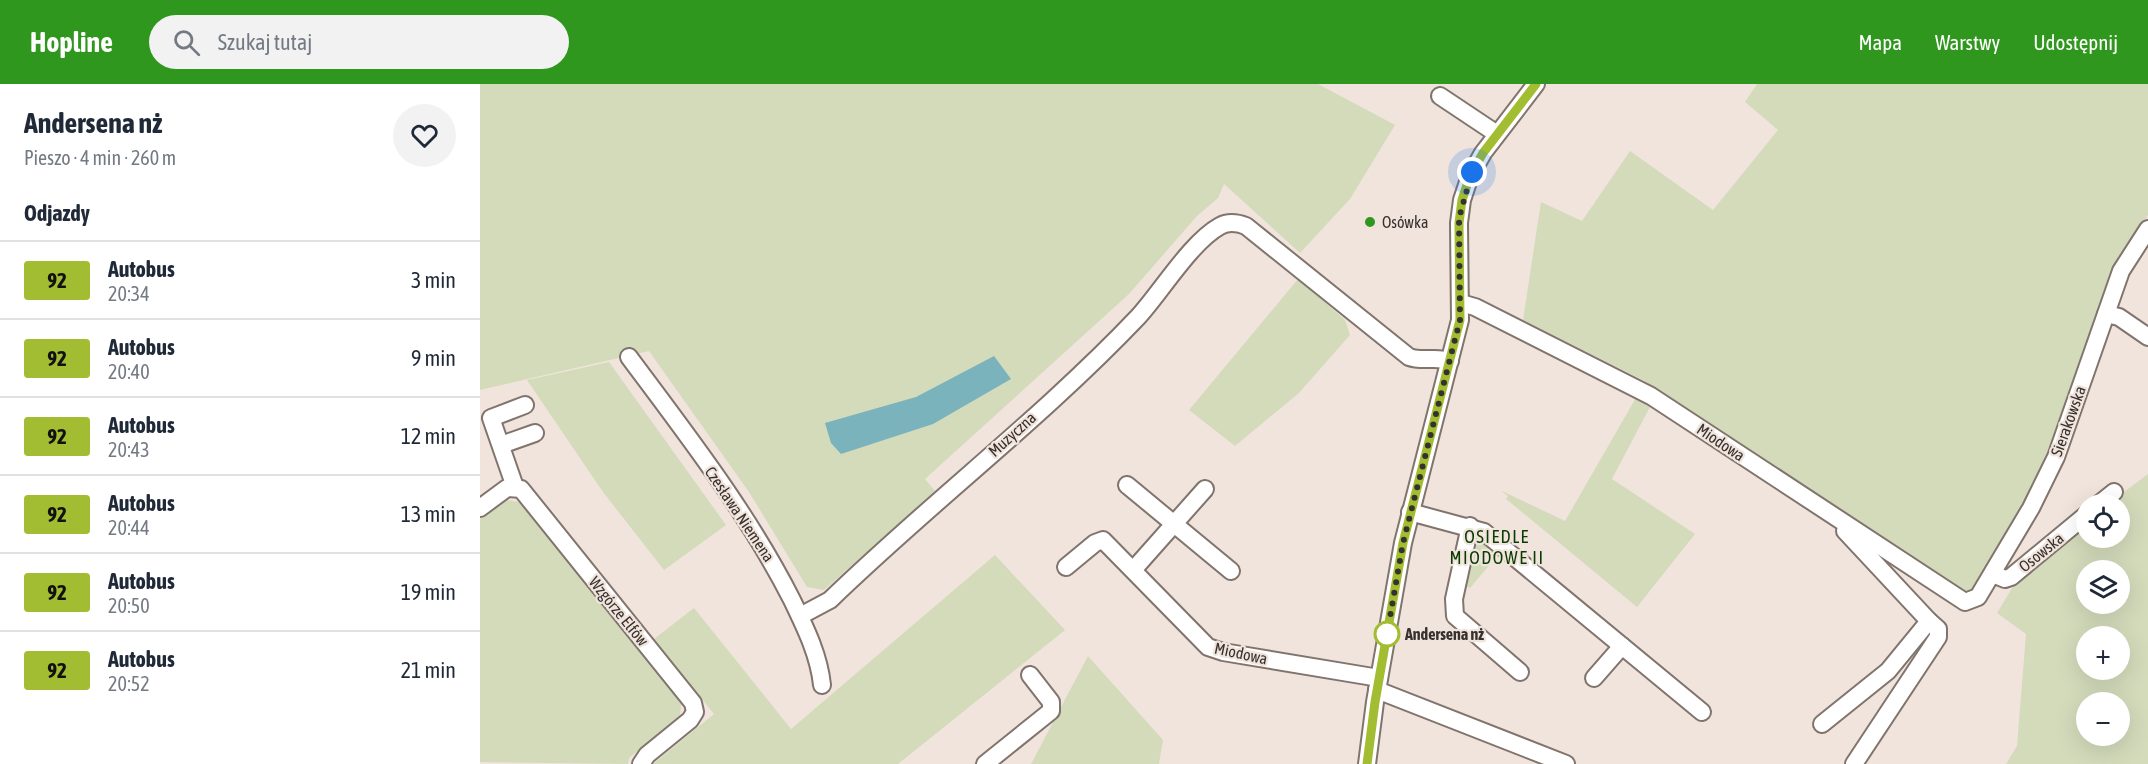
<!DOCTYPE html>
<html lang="pl">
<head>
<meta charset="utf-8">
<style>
  :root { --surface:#fff; --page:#f2f2f3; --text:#1f2937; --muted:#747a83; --line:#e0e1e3; --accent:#30971e }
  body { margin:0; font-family:"Asap Condensed",sans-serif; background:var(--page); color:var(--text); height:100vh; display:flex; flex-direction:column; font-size:22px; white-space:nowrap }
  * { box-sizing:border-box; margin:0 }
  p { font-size:20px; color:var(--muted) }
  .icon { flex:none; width:33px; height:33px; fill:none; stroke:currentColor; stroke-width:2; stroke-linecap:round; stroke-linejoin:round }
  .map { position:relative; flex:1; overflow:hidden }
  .details { display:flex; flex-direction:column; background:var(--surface); width:480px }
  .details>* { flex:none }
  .badge { padding:0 12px; border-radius:4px; font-size:21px; line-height:39px }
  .tools { position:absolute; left:1596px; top:410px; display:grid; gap:12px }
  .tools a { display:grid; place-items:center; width:54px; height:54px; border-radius:50%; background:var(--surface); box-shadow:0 6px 24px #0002; font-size:30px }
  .you { position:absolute; width:30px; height:30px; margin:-15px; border:4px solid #fff; border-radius:50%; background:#1a73e8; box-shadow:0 0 0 9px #1a73e833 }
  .map>.badge { position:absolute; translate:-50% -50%; box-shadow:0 0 0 3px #fff }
  h2 { padding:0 24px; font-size:22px; line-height:54px }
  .round { display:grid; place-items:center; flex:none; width:63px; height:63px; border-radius:32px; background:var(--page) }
  .overview { display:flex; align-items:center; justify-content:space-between; height:102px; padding:0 24px }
  h1 { font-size:28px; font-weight:700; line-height:45px }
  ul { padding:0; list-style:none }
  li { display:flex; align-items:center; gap:18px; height:78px; padding:0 24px; border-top:2px solid var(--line) }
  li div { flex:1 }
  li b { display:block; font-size:22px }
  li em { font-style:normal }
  li .badge { min-width:66px; font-weight:700; text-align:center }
  header { display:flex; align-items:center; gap:36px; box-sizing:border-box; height:84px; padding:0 30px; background:var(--accent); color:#fff }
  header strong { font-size:28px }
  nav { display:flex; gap:33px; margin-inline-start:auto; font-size:21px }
  .search { width:420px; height:54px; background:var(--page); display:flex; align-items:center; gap:15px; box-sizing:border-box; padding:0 21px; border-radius:33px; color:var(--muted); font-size:22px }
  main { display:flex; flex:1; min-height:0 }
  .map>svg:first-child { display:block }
</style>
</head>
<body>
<header>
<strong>Hopline</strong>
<div class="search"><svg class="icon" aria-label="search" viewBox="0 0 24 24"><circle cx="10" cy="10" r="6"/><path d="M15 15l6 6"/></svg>Szukaj tutaj</div>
<nav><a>Mapa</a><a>Warstwy</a><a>Udostępnij</a></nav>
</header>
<main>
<section class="details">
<div class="overview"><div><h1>Andersena nż</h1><p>Pieszo · 4 min · 260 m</p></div><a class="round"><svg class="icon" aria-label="heart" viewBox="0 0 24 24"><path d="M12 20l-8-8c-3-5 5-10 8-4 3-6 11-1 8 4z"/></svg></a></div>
<h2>Odjazdy</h2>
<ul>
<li><span class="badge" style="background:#a2bd31;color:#111">92</span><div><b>Autobus</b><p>20:34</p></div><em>3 min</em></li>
<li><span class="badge" style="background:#a2bd31;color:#111">92</span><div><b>Autobus</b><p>20:40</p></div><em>9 min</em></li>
<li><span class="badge" style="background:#a2bd31;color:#111">92</span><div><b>Autobus</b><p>20:43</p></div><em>12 min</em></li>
<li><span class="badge" style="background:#a2bd31;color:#111">92</span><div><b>Autobus</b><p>20:44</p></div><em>13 min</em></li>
<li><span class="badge" style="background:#a2bd31;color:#111">92</span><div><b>Autobus</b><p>20:50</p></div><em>19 min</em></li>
<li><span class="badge" style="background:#a2bd31;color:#111">92</span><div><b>Autobus</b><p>20:52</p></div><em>21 min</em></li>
</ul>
</section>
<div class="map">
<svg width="1668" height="680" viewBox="0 0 1668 680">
  <rect width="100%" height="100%" fill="#f1e4dc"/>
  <g fill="#d3dbbb" fill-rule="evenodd">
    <path d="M0,0H838L915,41L870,115L820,169L744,100L738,114L717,132L649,210L445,395L455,407L344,506L327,503L269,408L169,267L0,306Z"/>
    <path d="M1277,0H1668V131L1634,183L1571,358L1544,420L1492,511L1483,513L1164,300L1165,297L1043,236L1061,118L1102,137L1150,67L1233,126L1298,46L1265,18Z"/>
    <path d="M818,195L865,236L870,251L819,309L755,362L709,326Z"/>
    <path d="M129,278L246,441L184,486L123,408L47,296Z"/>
    <path d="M1157,312L1171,321L1132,395L1215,450L1157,523L1026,415L1028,412L1020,406L1085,437Z"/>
    <path d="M1668,390V680H1526L1537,662L1546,550L1517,529L1534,501L1606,439V453H1640V420H1628ZM1606,486H1640V519H1606ZM1606,552H1640V585H1606ZM1606,618H1640V651H1606Z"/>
    <path d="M26,416L39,418L201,619L200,633L149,674L148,680L0,678V435Z"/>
    <path d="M1001,456L1018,471L990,504L986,502L994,459Z"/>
    <path d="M515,471L585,546L418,680H173L234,630L174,555L214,524L311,645Z"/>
    <path d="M608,572L683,656L679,680H551Z"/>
  </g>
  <path fill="#7ab3bc" d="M514,272L531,295L453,340L361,370L351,359L345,339L436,313Z"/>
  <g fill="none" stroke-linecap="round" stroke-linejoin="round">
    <g stroke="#80746d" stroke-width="20">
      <g id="minor">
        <path d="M960,12L1017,50"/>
        <path d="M981,219L995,223L1171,312L1485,518L1498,513L1551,424L1576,373L1641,187L1668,145"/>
        <path d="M1626,230L1639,233L1668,253"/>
        <path d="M149,273C207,351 268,429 312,516C325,543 339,571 342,601"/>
        <path d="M21,361L55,349"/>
        <path d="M647,401L751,487"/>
        <path d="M35,403L11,334L45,321"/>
        <path d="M1619,420L1634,408"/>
        <path d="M0,424L27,404L41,405L213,619L215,628L210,636L167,671L161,680"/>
        <path d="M930,428L1004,448L1222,628"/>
        <path d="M990,442L974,515L975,532L1040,588"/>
        <path d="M586,483L615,459L623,456L728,563L743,568L899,594"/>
        <path d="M654,485L725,405"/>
        <path d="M1513,490L1525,495L1531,493L1606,431"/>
        <path d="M320,532L350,516C450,419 562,334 658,233C681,208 711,158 740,142C749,137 758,139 766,142L929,273C943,278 956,272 970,277"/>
        <path d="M1114,594L1142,562"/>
        <path d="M897,606L1086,680"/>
        <path d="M1342,640L1408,587L1449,537L1365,447"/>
        <path d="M505,680L571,627V618L550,591"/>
        <path d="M887,680L895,618L923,459L980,236L979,139L982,116L990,92L1003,69L1056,0"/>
        <path d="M1374,680L1458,553V545L1449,537"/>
      </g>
    </g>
    <use href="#minor" stroke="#fff" stroke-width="16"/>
  </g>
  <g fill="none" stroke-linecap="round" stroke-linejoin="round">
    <g stroke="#fff" stroke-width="14">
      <path id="line" d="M887,680L895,618L923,459L980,236L979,139L982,116L990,92L1003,69L1056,0"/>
    </g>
    <use href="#line" stroke="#a2bd31" stroke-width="9"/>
    <path stroke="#36312e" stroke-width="6" stroke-dasharray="0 10.8" d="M907,550L906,556L923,459L980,236L979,134L992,88"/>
  </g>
  <circle fill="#30971e" stroke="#f1e4dc" stroke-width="2" cx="890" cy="138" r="6"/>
  <circle fill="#fff" stroke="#a2bd31" stroke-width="3" cx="907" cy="550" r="12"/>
  <g text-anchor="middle" stroke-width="4.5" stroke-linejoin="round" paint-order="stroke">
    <g font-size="16" fill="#36312e" stroke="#f1e4dc" text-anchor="start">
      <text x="902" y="144">Osówka</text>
    </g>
    <g font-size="16" fill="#36312e" stroke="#f1e4dc">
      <text transform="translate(1588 337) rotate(-70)" y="6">Sierakowska</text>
      <text transform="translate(532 350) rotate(-42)" y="6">Muzyczna</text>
      <text transform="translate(1241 358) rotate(34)" y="6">Miodowa</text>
      <text transform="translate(260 430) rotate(56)" y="6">Czesława Niemena</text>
      <text transform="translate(1561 468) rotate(-39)" y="6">Osowska</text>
      <text transform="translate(139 527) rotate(51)" y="6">Wzgórze Elfów</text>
      <text transform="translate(761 569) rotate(12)" y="6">Miodowa</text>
    </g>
    <g font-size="16" font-weight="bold" fill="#36312e" stroke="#f1e4dc" text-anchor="start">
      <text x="925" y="556">Andersena nż</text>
    </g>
    <g font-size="18" letter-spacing="1.5" fill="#0a3c02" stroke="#f1e4dc">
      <text x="1017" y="459">OSIEDLE<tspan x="1017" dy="21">MIODOWE II</tspan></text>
    </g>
  </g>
</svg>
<div class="tools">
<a><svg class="icon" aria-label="locate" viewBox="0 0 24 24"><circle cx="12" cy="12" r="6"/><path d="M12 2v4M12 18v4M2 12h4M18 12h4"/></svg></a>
<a><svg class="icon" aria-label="layers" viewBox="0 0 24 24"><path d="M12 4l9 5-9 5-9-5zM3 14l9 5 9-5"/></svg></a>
<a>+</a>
<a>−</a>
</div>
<div class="you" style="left:992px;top:88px"></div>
</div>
</main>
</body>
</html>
